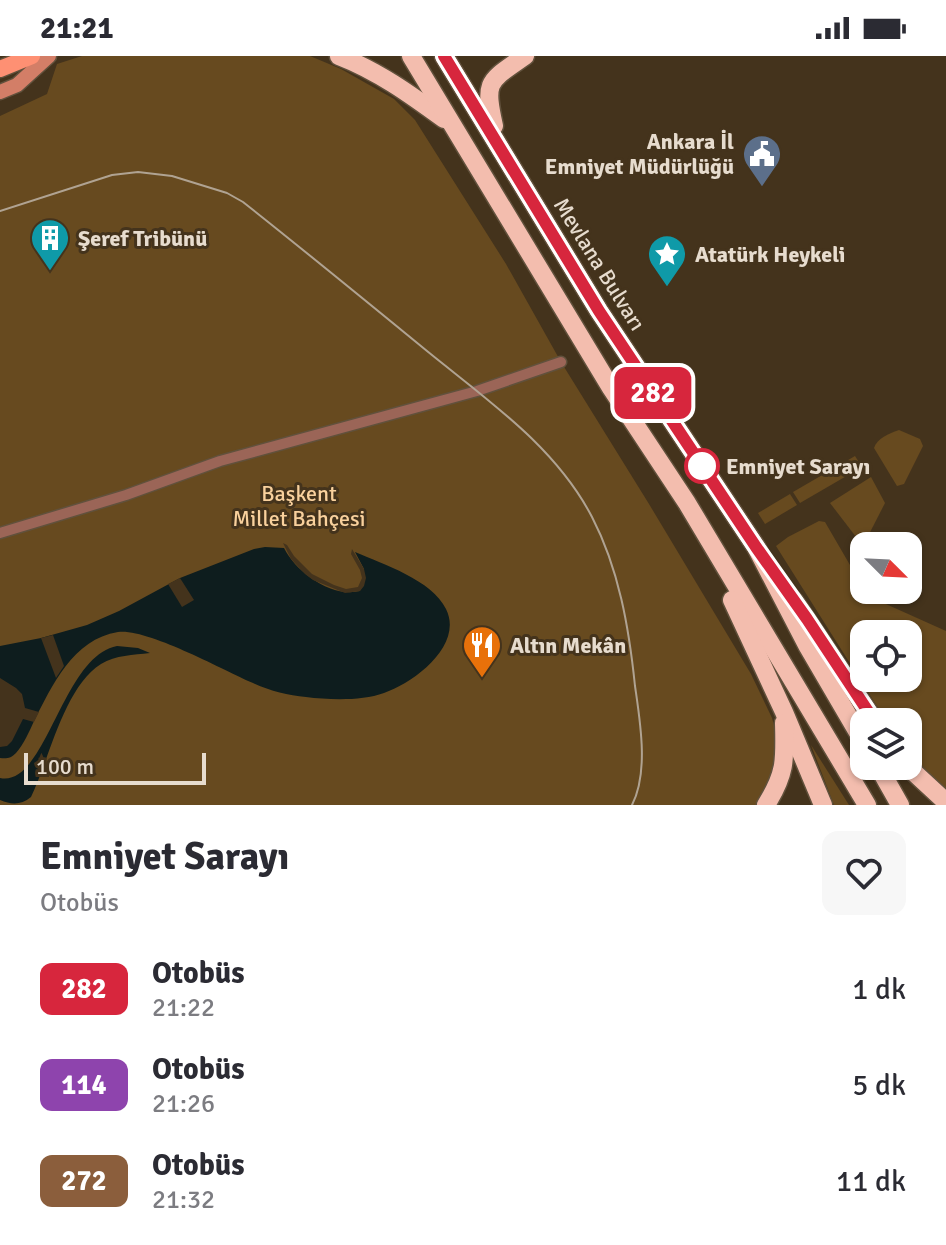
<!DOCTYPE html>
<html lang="tr">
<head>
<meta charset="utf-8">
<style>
  :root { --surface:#fff; --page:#f7f7f7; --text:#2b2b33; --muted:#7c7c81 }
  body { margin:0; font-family:Signika,sans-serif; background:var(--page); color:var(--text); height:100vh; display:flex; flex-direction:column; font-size:30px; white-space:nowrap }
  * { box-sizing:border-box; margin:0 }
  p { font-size:26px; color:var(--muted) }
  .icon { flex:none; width:44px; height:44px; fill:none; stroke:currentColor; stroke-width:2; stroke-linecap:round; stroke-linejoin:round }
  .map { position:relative; height:749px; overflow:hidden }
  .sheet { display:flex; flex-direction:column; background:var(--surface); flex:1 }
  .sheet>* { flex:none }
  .badge { padding:0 16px; border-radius:12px; font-size:28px; line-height:52px }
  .needle { width:52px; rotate:114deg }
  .buttons { position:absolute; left:850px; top:476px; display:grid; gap:16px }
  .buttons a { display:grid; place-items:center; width:72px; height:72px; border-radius:16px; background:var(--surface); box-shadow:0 2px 6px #0004; font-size:40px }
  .scale { position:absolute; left:24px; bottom:20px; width:182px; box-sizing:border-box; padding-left:8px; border:4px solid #e7dcce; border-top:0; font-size:22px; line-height:28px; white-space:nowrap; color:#e7dcce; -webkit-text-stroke:6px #44331c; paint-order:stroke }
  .map>.badge { position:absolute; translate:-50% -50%; box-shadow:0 0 0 4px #fff }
  .round { display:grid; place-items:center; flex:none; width:84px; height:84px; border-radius:16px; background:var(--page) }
  .head { display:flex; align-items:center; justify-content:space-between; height:136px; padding:0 40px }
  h1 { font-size:38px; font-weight:700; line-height:60px }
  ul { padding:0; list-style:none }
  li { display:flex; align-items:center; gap:24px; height:96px; padding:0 40px }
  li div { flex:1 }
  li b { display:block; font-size:30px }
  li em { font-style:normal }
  li .badge { min-width:88px; font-weight:700; text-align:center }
  .status { display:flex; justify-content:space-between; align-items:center; height:56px; padding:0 40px; background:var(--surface); direction:ltr }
  .status svg { height:22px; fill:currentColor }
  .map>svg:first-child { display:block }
</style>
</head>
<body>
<div class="status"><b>21:21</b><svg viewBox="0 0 49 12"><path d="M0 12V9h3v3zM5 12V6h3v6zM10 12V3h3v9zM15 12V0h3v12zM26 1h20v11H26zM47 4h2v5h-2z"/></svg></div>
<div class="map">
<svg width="946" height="749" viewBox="0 0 946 749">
  <rect width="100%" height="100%" fill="#44331c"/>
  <g fill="#674a1f" fill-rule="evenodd">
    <path d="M82,0H310L341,13L394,43L415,64L506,208L561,306L649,448L751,618L772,662L778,684L777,706L770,728L756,749H0V60L47,38L57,8Z"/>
    <path d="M899,374L920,383L923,390L904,428L897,430L874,392C877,382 890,377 899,374Z"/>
    <path d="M855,400L862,411L800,447L793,436Z"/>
    <path d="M871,421L885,447L863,490L830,447Z"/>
    <path d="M790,438L797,449L765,468L758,457Z"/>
    <path d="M819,465L825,466L868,540L946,575V738L919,714L908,699V666H887L776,490L788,481ZM864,578H908V622H864Z"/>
    <path d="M811,689L849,749H834Z"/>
  </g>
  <g fill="#0e1d1e">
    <path d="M265,491L284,492C296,516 331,542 360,535L364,513L355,496C383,508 432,524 446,553C464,589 414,627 384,637C362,645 330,644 306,641C288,639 270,635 253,627C223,614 147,572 118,576C73,583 52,630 34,665C29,676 24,688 16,697C11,702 7,703 0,702V590L41,582L87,569L119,555L180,522L254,493Z"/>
    <path d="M117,590L138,592L150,597C133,599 116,599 101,608C64,631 49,704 31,741C21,749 12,749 0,744V722C46,732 62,600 117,590Z"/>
  </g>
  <g fill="#44331c">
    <path d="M283,487L287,489L294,500L312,518L334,529L346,533L358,531L362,522L360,514L351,498L352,493L364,513L366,522L364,530L360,535L345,537L313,524L305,518L291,503Z"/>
    <path d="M180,522L194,544L182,551L168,528Z"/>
    <path d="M53,579L64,610L56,622L41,582Z"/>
    <path d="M0,622L16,632L22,638L25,652L39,656L34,666L23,663L12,685L7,690L0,691Z"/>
  </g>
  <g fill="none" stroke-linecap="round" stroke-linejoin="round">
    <g stroke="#61513c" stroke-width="13">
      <path id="street" d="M0,477L126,439L220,405L477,335L561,306"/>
    </g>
    <g stroke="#61513c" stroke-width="17">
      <path id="secondary" d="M0,36L17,29L49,0"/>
    </g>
    <g stroke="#61513c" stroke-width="19">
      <path id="primary" d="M0,13L32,0"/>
    </g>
    <g stroke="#61513c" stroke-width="21">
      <g id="highway">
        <path d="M339,0C378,15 411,39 444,63"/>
        <path d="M411,0L611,332L687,447L867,749"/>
        <path d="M444,0L599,255L756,491L808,591L864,687"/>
        <path d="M494,70C484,24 488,26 525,0"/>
        <path d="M732,544L784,656L823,749"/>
        <path d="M794,545L875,666"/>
        <path d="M878,710L900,749"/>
        <path d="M907,710L946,746"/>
        <path d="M766,749C786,717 785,704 784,667"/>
      </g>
    </g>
    <use href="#street" stroke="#9b6557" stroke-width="10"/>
    <use href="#secondary" stroke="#d37e67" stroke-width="14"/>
    <use href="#primary" stroke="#fe9073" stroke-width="16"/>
    <use href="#highway" stroke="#f3bdae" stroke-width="18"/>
    <path stroke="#b0a392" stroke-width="2" d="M0,155L112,119L138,116L172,120L227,137L243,146C305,195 366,245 427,295C487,344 555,390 592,461C619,513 629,572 635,630C640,665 649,716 632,749"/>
  </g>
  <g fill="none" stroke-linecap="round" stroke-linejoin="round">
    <g stroke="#fff" stroke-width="18">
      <path id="line" d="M444,0L599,255L756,491L807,563L875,666"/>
    </g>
    <use href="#line" stroke="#d7263d" stroke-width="12"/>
  </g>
  <defs>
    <g id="civic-pin" transform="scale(2)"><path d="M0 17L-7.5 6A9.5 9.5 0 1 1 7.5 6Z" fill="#5c6f8a" stroke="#44331c"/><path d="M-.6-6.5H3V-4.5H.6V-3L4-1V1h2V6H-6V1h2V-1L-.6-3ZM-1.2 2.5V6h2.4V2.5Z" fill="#fff"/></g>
    <g id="building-pin" transform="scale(2)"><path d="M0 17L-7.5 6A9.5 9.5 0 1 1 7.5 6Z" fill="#0f9aa8" stroke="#44331c"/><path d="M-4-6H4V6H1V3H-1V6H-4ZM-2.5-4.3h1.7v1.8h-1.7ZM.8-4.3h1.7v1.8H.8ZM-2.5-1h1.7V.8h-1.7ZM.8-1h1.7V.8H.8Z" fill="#fff"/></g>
    <g id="sight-pin" transform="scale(2)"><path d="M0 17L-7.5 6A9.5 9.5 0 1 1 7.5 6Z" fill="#0f9aa8" stroke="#44331c"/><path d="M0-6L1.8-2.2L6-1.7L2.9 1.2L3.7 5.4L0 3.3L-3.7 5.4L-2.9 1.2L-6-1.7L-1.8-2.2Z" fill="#fff"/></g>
    <g id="restaurant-pin" transform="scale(2)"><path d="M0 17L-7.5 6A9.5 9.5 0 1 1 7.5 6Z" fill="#e8710a" stroke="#44331c"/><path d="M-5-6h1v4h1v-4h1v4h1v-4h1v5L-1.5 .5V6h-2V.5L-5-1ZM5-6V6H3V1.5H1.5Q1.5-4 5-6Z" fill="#fff"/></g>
  </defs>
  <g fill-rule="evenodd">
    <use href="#civic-pin" x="762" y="98"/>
    <use href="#building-pin" x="50" y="182"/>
    <use href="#sight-pin" x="667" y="198"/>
    <use href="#restaurant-pin" x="482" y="589"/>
  </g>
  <circle fill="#fff" stroke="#d7263d" stroke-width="4" cx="702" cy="410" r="16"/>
  <g text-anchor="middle" stroke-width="6" stroke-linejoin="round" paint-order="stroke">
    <g font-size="22" font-weight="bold" fill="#e7dcce" stroke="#44331c" text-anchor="start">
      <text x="734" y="93" text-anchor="end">Ankara İl<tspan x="734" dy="25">Emniyet Müdürlüğü</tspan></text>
      <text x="78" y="190">Şeref Tribünü</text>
      <text x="695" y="206">Atatürk Heykeli</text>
      <text x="510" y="597">Altın Mekân</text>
    </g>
    <g font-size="22" fill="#e7dcce" stroke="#44331c">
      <text transform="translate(600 208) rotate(58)" y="8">Mevlana Bulvarı</text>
    </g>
    <g font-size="22" font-weight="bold" fill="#e7dcce" stroke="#44331c" text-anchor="start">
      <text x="726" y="418">Emniyet Sarayı</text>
    </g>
    <g font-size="22" fill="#f9d19d" stroke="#44331c">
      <text x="299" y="445">Başkent<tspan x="299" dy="25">Millet Bahçesi</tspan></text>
    </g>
  </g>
</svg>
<div class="buttons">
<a><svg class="needle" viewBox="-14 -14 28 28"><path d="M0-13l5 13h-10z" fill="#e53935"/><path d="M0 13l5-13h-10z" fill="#7c7c81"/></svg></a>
<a><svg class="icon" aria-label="locate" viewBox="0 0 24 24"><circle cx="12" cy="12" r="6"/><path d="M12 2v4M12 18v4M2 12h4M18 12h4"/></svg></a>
<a><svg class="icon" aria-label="layers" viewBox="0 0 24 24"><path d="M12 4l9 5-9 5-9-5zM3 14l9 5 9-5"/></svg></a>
</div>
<div class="scale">100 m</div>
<b class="badge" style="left:653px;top:337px;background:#d7263d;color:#fff">282</b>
</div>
<section class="sheet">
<div class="head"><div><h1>Emniyet Sarayı</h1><p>Otobüs</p></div><a class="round"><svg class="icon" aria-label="heart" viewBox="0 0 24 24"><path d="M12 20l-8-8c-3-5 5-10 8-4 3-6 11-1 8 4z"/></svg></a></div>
<ul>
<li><span class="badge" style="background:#d7263d;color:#fff">282</span><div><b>Otobüs</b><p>21:22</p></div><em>1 dk</em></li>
<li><span class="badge" style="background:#8e44ad;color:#fff">114</span><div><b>Otobüs</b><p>21:26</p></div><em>5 dk</em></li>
<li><span class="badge" style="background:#8b5e3c;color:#fff">272</span><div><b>Otobüs</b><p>21:32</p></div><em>11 dk</em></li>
</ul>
</section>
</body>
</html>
